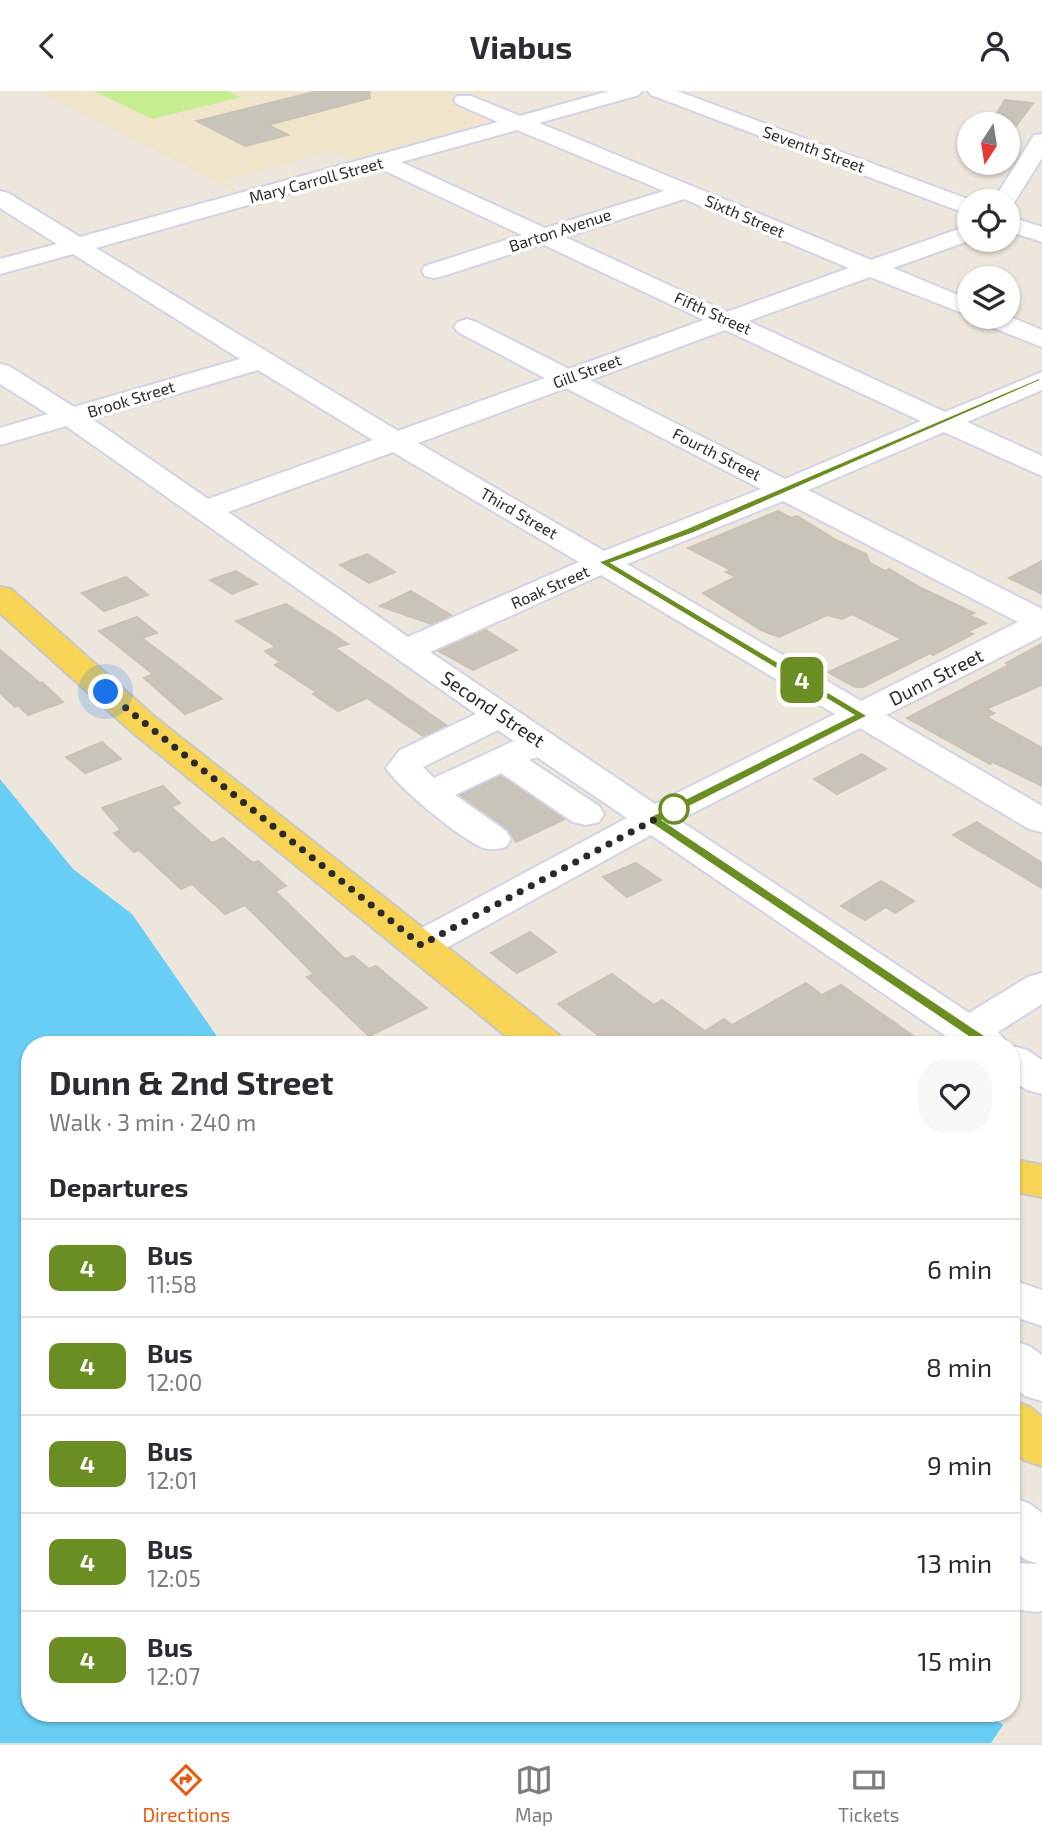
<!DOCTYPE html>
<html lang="en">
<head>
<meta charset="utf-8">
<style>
  :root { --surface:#fff; --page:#f7f7f7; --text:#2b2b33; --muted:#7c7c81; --line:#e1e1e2; --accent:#ea580c }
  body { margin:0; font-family:"Exo 2",sans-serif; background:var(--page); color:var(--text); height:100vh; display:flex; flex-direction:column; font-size:26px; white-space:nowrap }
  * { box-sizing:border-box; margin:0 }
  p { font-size:23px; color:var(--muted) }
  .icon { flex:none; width:38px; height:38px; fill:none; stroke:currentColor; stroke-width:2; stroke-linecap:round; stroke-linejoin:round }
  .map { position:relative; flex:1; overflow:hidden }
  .drawer { position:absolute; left:21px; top:945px; width:999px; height:686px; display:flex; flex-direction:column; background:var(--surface); border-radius:28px; box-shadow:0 2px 5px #0004 }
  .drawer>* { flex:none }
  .badge { padding:0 14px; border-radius:10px; font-size:24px; line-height:46px }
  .needle { width:46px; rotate:192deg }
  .fabs { position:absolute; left:957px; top:21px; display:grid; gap:14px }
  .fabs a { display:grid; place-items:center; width:63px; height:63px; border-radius:50%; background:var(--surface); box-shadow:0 2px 5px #0004; font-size:35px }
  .you { position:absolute; width:35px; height:35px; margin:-18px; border:5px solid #fff; border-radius:50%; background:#1a73e8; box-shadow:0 0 0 10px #1a73e833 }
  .map>.badge { position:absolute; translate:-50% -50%; box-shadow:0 0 0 4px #fff }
  h2 { padding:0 28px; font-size:26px; line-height:63px }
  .round { display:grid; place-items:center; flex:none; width:74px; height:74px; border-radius:28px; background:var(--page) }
  .summary { display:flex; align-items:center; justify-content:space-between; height:119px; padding:0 28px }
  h1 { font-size:33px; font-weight:700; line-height:52px }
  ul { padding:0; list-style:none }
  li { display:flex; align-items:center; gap:21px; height:98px; padding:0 28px; border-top:2px solid var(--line) }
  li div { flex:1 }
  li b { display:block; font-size:26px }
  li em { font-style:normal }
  li .badge { min-width:77px; font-weight:700; text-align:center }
  header { display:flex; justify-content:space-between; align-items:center; height:91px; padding:0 28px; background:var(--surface); font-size:32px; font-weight:700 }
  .dock { display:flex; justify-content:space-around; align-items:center; height:98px; border-top:2px solid var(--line); background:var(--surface); font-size:19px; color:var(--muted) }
  .dock a { display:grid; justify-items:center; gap:4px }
  .dock .on { color:var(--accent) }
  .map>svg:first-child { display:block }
</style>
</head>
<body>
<header><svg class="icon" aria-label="back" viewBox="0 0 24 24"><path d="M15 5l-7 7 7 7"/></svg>Viabus<svg class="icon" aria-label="person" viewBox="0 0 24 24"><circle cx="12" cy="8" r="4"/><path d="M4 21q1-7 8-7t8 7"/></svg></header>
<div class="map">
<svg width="1042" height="1652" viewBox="0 0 1042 1652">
  <rect width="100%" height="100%" fill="#ede6dc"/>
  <path fill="#f0e4ca" d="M37,0H498L451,13L489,31L350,69L332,60L223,90L240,100L236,101Z"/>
  <path fill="#c5ee91" d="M94,0H228L241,6L152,28Z"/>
  <path fill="#69cef5" d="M0,688L73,778L132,823L223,954H30V1622H982L1037,1652H0Z"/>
  <path fill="#ede6dc" d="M1005,1631L1039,1649L1041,1652H991Z"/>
  <g fill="#c8c4ba" stroke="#c9c2b5" stroke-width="2">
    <path d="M318,0H369L370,7L268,34L288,44L245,55L197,30Z"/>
    <path d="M1005,9L1033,12L1008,46V33H990Z"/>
    <path d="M778,420L791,427L797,425L838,450L866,463L870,472L885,480L889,478L921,497L974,522L969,524L986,532L967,541L973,543L933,564L930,562L863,596H855L828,581L902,548L852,523L842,528L827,524L779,546L761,539L703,502L736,486L726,481L731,479L688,457Z"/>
    <path d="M367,463L395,481L369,492L340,474Z"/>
    <path d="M1042,470V503L1009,487Z"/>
    <path d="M236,480L257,493L232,503L210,489Z"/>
    <path d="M126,486L148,504L104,520L82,502Z"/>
    <path d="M411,500L451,524L431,533L380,515Z"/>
    <path d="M286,513L348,553L335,557L446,634L423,645L367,607L338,620L313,603L316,601L275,574L280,571L265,560L276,556L236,530Z"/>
    <path d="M137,526L157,542L142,547L222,608L185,623L144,587L153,583L99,540Z"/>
    <path d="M486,539L517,559L473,579L439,560Z"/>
    <path d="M1042,553V594L986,618L994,622L987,626L1042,657V695L993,671L990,673L907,627L1009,574L1006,572Z"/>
    <path d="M0,559L40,592L42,591L63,611L28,624L18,614L15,616L0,602Z"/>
    <path d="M102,651L121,668L85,682L66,666Z"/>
    <path d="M862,663L886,678L837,703L814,688Z"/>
    <path d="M501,685L565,728L516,751L508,738L460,704Z"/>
    <path d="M163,695L180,712L171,716L212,752L223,747L253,772L258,770L286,795L275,800L345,868L353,865L369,878L376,875L427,917L369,945L307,886L314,883L245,814L225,823L192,793L181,798L139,759L134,761L114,742L121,739L102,717Z"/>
    <path d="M977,731L1042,772V797L953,744Z"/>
    <path d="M636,772L661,789L627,806L603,786Z"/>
    <path d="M881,790L914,810L895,822L886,816L865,829L841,815Z"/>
    <path d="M530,841L556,861L517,882L491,862Z"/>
    <path d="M612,883L654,914L662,909L705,940L724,928L732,934L806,892L822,904L841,894L926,954H882L869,946L856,954H611L558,913Z"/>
  </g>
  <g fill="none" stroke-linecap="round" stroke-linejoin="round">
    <g stroke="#d1d4e4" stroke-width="4">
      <g id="minor">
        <path d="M609,0H642L639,4L539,32L871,169L970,134L971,149L893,177L970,209V225L870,186L748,230L945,321L1042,281V299L967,331L1042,365V385L944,341L808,399L1042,518V545L886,624L1042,715V741L1029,738L860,637L679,729L969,922L1028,886L1042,882V913L998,941L1009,954H959L651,744L435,863L421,867L407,863L401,854L407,845L627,727L537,666L529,669L599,715L604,723L599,731L586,734L573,731L501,682L455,704L506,740L511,748L506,756C497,758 488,760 479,755C454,742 402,700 386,677L400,659L476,623L66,335L0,354V337L48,323L0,293V273L9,275L74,316L240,268L73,163L0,183V168L57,153L0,117V100L8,102L80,146L498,31L457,13L454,9L457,5H471L520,25ZM517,39L664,100L545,137L401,71ZM379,77L522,144L425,175L422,180L425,185L434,187L443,185L542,153L704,229L569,278L476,231L467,228L458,231L454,236L458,241L545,287L398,340L96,157ZM684,108L849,177L727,221L565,146ZM725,239L921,330L785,388L590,289ZM258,279L373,349L208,408L92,328ZM566,297L761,398L604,460L418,352ZM393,361L579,471L408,546L228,421ZM783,410L1018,531L861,610L627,473ZM601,484L835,623L655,713L430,561ZM498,639L514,650L434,687L423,676Z"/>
        <path d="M648,0H677L973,110H970V124L651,4Z"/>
        <path d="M1042,43V67L1012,115L1008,116V110H993L1034,44Z"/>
        <path d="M1008,125L1042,136V151L1008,140Z"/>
        <path d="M1008,225L1042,239V256L979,231L975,226Z"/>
        <path d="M1012,955L1027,959L1042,969V1003L1027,999L1012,989Z"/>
        <path d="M1012,1189L1042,1199V1235L1012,1225Z"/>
        <path d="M1012,1249L1029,1255L1042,1264V1310L1025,1305L1012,1294Z"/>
        <path d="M1012,1406L1030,1413L1042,1422V1520L1038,1521L1012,1518V1472L1039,1473L1024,1468L1012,1458Z"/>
      </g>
    </g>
    <g stroke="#c8c8c8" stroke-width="4">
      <g id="major">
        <path d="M0,496L11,498L156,627L559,944L565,954H517L132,641L0,522Z"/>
        <path d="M1012,1068L1042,1074V1106L1012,1100Z"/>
        <path d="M1012,1310L1030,1316L1042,1326V1375L1024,1369L1012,1358Z"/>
      </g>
    </g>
    <use href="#minor" fill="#fff" fill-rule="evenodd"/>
    <use href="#major" fill="#f8d456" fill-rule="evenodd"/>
  </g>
  <path fill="#6b8e23" stroke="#fff" stroke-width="2" d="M1039,287L1042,289L694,442L612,472L868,625L663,729L993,950L995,954L993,957L988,959L649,731V726L853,624L598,471L687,437Z"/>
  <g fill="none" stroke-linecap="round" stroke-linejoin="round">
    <path stroke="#2a2a2a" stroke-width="7" stroke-dasharray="0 12.6" d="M106,601L421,854L676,717L674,718"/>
  </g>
  <circle fill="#fff" stroke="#6b8e23" stroke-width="3.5" cx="674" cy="718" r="14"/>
  <g text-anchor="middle" stroke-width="7" stroke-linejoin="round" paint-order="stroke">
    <g font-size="16" fill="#2a2a2a" stroke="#fff">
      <text transform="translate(814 58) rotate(20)" y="6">Seventh Street</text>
      <text transform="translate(316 89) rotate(-15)" y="6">Mary Carroll Street</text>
      <text transform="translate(745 125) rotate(23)" y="6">Sixth Street</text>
      <text transform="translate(560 139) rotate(-18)" y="6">Barton Avenue</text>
      <text transform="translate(713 222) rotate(24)" y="6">Fifth Street</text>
      <text transform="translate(587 280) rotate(-20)" y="6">Gill Street</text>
      <text transform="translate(131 308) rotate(-17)" y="6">Brook Street</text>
      <text transform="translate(717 363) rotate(27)" y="6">Fourth Street</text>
      <text transform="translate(519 422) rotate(30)" y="6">Third Street</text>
      <text transform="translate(550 496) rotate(-24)" y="6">Roak Street</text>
    </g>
    <g font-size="19" fill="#2a2a2a" stroke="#fff">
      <text transform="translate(936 586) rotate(-27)" y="7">Dunn Street</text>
      <text transform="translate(493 618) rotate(34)" y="7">Second Street</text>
    </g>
  </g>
</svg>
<div class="fabs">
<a><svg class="needle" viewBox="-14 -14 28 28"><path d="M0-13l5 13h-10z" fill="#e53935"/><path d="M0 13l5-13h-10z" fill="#7c7c81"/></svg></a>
<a><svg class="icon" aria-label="locate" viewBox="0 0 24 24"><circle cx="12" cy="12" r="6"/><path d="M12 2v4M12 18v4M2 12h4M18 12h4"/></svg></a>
<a><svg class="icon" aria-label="layers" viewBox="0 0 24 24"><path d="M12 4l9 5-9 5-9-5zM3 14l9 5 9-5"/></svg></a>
</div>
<div class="you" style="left:106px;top:601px"></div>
<b class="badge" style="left:802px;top:589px;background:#6b8e23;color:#fff">4</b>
<section class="drawer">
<div class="summary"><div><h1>Dunn &amp; 2nd Street</h1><p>Walk · 3 min · 240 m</p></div><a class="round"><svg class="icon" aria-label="heart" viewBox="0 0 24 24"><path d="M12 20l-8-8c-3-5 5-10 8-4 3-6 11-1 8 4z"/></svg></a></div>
<h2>Departures</h2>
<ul>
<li><span class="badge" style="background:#6b8e23;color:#fff">4</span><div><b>Bus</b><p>11:58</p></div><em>6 min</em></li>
<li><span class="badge" style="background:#6b8e23;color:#fff">4</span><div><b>Bus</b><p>12:00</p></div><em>8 min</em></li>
<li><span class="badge" style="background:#6b8e23;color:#fff">4</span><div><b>Bus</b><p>12:01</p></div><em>9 min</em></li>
<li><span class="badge" style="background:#6b8e23;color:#fff">4</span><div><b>Bus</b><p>12:05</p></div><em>13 min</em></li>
<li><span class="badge" style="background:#6b8e23;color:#fff">4</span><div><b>Bus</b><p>12:07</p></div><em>15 min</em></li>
</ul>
</section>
</div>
<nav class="dock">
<a class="on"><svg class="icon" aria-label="directions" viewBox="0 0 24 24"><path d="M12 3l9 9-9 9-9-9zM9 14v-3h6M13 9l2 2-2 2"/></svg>Directions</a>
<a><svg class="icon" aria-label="map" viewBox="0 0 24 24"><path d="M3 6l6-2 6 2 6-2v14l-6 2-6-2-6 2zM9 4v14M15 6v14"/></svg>Map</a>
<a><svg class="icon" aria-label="tickets" viewBox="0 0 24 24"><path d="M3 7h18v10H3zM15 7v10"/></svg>Tickets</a>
</nav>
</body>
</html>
